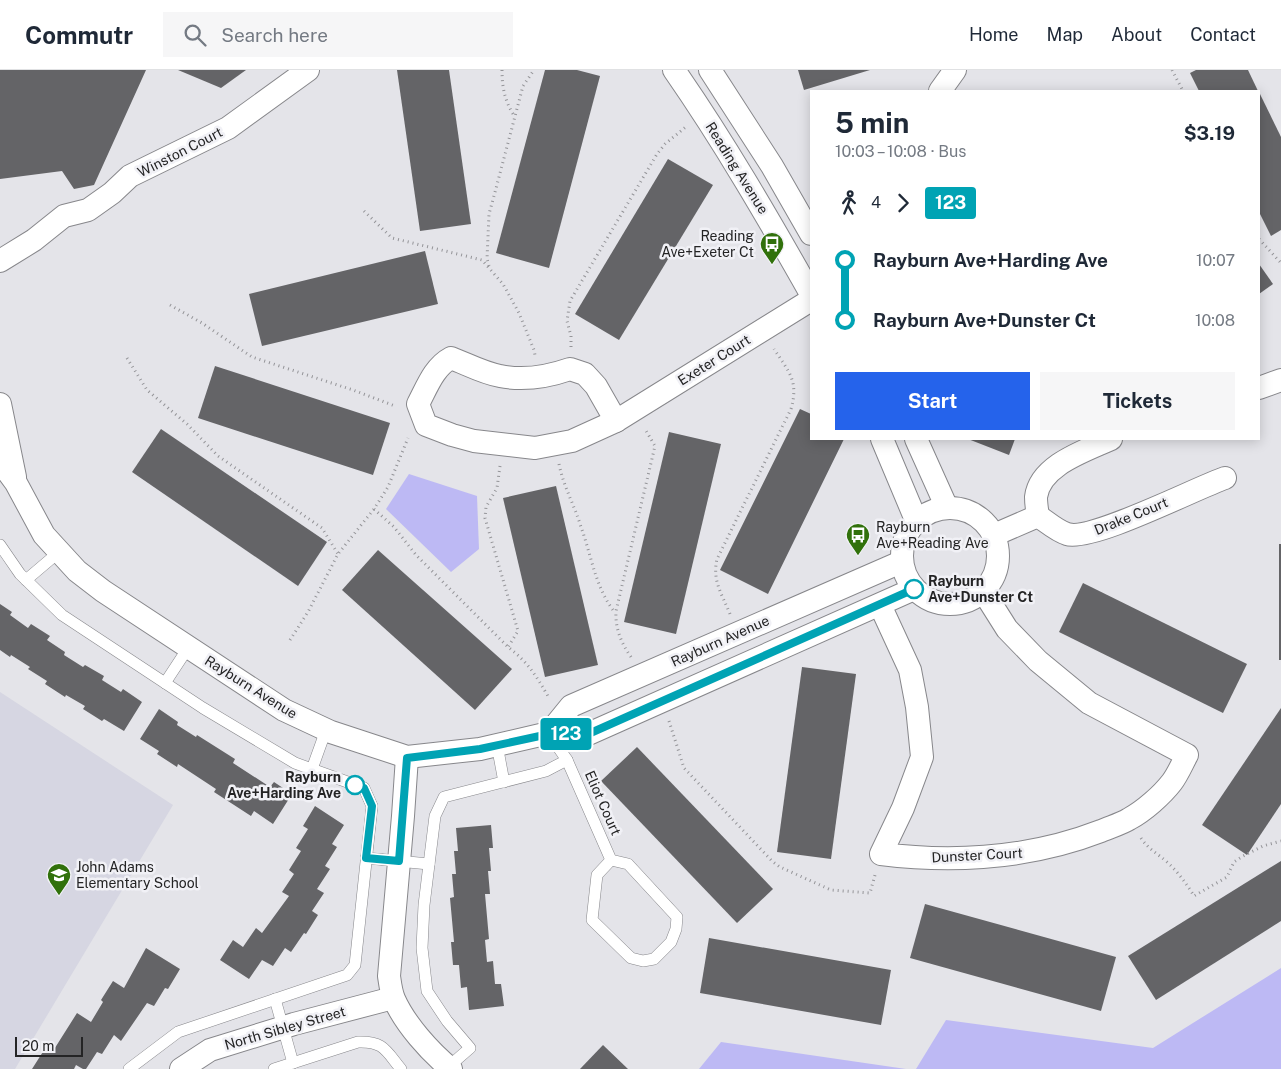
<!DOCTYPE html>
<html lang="en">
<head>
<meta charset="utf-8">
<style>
  :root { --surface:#fff; --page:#f6f6f7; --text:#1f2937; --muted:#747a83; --line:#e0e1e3; --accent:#2563eb }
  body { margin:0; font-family:"Public Sans",sans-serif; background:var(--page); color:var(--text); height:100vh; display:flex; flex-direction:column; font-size:19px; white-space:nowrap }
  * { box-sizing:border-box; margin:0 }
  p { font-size:16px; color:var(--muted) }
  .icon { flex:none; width:28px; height:28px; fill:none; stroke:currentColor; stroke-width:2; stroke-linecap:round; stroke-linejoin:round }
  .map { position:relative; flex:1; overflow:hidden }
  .panel { position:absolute; left:810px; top:20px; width:450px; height:350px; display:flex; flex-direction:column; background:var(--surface); border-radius:0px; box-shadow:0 2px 12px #0003 }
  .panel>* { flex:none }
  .badge { padding:0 10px; border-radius:4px; font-size:18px; line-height:32px }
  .scale { position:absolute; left:15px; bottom:12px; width:68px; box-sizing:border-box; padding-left:5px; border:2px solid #242425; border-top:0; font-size:14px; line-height:18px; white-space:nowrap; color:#242425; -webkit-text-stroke:4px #f1f1f6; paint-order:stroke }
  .map>.badge { position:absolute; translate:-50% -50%; box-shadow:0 0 0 2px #fff }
  .legs { display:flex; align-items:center; gap:8px; height:55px; padding:0 25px; font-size:16px }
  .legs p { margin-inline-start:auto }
  .summary { display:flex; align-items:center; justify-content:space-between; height:85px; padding:0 25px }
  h1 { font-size:28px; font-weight:700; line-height:38px }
  .cta { display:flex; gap:10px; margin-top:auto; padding:10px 25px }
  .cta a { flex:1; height:58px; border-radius:0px; background:var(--accent); color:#fff; font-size:20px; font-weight:700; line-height:58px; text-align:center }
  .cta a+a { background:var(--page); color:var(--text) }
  ul { padding:0 25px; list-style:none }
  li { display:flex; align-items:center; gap:18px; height:60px; font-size:19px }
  li i { display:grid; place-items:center; width:8px; height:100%; margin:0 6px; background:currentColor }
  li i::after { content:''; width:12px; height:12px; margin:-6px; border:4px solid; border-radius:50%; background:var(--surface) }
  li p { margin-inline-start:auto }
  li:first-child i { background:linear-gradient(#0000 50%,currentColor 0) }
  li:last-child i { background:linear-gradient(currentColor 50%,#0000 0) }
  header { display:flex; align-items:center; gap:30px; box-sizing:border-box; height:70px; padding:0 25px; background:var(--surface); border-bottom:1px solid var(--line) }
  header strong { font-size:24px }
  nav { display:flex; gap:28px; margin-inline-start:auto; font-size:18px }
  .search { width:350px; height:45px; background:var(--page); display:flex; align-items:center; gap:12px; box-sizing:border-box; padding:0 18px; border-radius:0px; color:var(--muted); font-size:19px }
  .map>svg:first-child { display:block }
</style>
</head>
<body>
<header>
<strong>Commutr</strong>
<div class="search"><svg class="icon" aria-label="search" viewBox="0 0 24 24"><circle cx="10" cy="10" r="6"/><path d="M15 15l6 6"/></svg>Search here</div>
<nav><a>Home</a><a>Map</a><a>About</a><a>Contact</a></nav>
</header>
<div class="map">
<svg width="1281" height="999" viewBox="0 0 1281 999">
  <rect width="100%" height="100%" fill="#e4e4e9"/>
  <path fill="#d6d6e2" d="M0,622L173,735L15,999H0Z"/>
  <g fill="#bdb9f4">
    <path d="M409,404L477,426L479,479L451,502L386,439Z"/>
    <path d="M1281,898V999H916L946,950L1153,978Z"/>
    <path d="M721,972L906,999H699Z"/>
  </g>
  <g fill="#646467">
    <path d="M0,0H146L94,115L74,119L62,101L0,109Z"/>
    <path d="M178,0H246L221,18Z"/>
    <path d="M397,0H449L471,154L420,161Z"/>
    <path d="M545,0H577L600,6L549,198L496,183Z"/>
    <path d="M798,0H870L804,20Z"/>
    <path d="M1196,0H1248L1258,21H1199L1190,3Z"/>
    <path d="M1259,22L1281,67V160L1271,166L1259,142Z"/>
    <path d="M668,89L713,115L619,270L575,244Z"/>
    <path d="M425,181L438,234L262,276L249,224Z"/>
    <path d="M1259,194L1273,214L1259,224Z"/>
    <path d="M215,296L390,353L373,405L198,348Z"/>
    <path d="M800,339L811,344V369H844L768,524L720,500Z"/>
    <path d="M161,359L327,472L298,516L132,402Z"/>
    <path d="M669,362L721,374L676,564L624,552Z"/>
    <path d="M968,369H1015L1009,385Z"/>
    <path d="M556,416L598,595L545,607L503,428Z"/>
    <rect x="1279" y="474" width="2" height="116"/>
    <path d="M378,480L512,599L475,640L342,520Z"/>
    <path d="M1083,513L1247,594L1223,643L1059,562Z"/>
    <path d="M0,534L12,542L10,545L28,558L31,554L50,566L47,570L65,582L64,585L83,597L85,595L104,606L102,610L121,622L123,619L142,632L124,661L104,649L102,651L83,639L85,636L66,625L65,627L45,614L47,611L28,599L30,597L11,585L10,587L0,580Z"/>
    <path d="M802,597L856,604L831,789L777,782Z"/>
    <path d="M1281,638V734L1247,785L1202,755Z"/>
    <path d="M159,639L178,652L177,655L196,667L197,665L235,689L233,693L270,717L274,712L292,724L273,754L254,741L251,746L214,722L216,719L178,694L177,697L157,684L159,681L140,669Z"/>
    <path d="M637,677L773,819L737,853L601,711Z"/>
    <path d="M315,736L344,755L332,774L337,777L325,796L330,799L317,819L324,823L312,841L318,845L306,864L304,863L291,882L285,878L273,896L262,890L249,909L220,890L233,870L243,877L256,858L262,863L289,826L282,822L294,804L289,800L301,781L296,778L308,759L303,756Z"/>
    <path d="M491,755L493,778H489L491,801H488L490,824H485L489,869L485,870L487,892L493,891L495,914H501L504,936L469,940L467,917L461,918L459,895H453L451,872H454L450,828L454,827L452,804H456L454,781H458L456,758Z"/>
    <path d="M1281,791V851L1156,930L1128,886Z"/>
    <path d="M925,834L1116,887L1101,941L910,888Z"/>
    <path d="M709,868L891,900L881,955L700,923Z"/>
    <path d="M146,878L180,899L168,919L165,918L154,936L147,933L121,971L114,965L102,984L97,982L86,999H83L76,995L74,999H32L46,977L53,981L77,943L91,952L103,932L101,930L113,911L124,918Z"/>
    <path d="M603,975L628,999H580Z"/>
  </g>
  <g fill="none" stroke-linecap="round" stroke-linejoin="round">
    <g stroke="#87878b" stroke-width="12">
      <g id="lane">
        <path d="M0,475L20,504L62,545L203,638L295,693L364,718L372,736L355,895L347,905L178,962L129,999"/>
        <path d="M26,510L59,482"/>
        <path d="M165,613L188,578"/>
        <path d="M549,664L567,690L611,790L628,794L677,847L676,859L671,872L654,889L643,891L631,888L592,850L597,805L611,790"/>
        <path d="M497,675L504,712"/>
        <path d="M312,699L326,660"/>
        <path d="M366,788L429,794"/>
        <path d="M275,929L293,993"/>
        <path d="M274,999L358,972C384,971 386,981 401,999"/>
        <path d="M446,999L470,978L447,951L427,921L422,878L424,835L435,746L444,727L546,701L567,690"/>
      </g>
    </g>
    <g stroke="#87878b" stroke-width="24">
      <g id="street">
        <path d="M674,0C724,72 768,148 811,224"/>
        <path d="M710,0L772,96L811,164"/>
        <path d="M940,21L955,0"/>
        <path d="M0,191L34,170L64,146L88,140L112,123L130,106L228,58L308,0"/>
        <path d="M451,288C467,294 483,303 500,306C524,311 547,307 570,299L585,304L596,316L616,351L572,371L535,378L474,371L452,365L426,355L418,334C427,317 434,297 451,288Z"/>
        <path d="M1259,318L1281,310"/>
        <path d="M0,334L15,407"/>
        <path d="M616,351L811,230"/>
        <path d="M882,369L916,450"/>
        <path d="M916,369L947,438"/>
        <path d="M0,391L16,413L44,465L77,501L103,521L284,640L331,662L407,687L480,679L549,663L586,665L914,519"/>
        <circle cx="950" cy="486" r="48"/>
        <path d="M1038,446C1037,440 1036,433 1036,427C1040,395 1085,381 1111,369"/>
        <path d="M994,465L1038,446C1047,452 1057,461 1067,464C1091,472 1196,418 1225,408"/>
        <path d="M880,535L910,600L917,637L922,687L903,738L881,784C954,793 1031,788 1101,761C1110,757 1121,754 1129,749C1144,741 1162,725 1172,712C1178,704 1182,694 1187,685L1089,633L1038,591L1007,559L983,521"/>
        <path d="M549,663L571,636L901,492"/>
        <path d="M407,687L403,746L389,906C390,913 391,922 394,929C405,954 430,982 451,999"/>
        <path d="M181,999L210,980L294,954L393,928"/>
      </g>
    </g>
    <g stroke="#949498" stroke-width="3" stroke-dasharray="1 4" stroke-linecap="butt">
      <path d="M502,0C502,18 505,32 515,47"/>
      <path d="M1172,0L1183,21"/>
      <path d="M364,141L392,168L482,190L503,214L519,243L534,280L535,285"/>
      <path d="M1259,169L1281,193"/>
      <path d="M489,196L487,189L489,144L494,126L523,16L534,0"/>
      <path d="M170,235L202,253L252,287L353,320L395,336"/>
      <path d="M571,277V266L567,251L570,231L657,84L665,74L687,56"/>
      <path d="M127,288L147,320L187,354L218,386L322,458L338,484"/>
      <path d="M559,394C564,418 574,434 581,457C591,484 595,516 613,540L616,541"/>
      <path d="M500,396L497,418L486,437L485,448L518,561L508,577"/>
      <path d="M374,439L394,457L416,485L508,577C528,592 537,607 549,628"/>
      <path d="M730,544C722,524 712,511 717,489L791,339C799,311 789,302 774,279"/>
      <path d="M290,570L308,542L338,484L374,439L388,417L408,368"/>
      <path d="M631,587C621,573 615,558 616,541L655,376L645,359"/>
      <path d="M669,651L684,698L772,791L780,797L831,820L870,823L875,805"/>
      <path d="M1141,768C1148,779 1157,783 1167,792C1178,802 1186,813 1194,826L1227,807L1234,792L1243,786L1263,776L1281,771"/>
    </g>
    <use href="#lane" stroke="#fff" stroke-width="11"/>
    <use href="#street" stroke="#fff" stroke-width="22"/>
  </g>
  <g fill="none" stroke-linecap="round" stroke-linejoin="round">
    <g stroke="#fff" stroke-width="11">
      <path id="line-1" d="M355,715L364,718L372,736L366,788L399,791L407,688L480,679L549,664L586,665L914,519"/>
    </g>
    <use href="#line-1" stroke="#00a3b4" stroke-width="8"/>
  </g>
  <defs>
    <g id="bus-pin" transform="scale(1.25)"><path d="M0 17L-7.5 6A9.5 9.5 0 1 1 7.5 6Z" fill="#31710b" stroke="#f1f1f6"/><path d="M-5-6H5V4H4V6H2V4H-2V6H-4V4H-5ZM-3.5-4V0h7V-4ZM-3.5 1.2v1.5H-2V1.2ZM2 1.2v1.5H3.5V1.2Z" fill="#fff"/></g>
    <g id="school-pin" transform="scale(1.25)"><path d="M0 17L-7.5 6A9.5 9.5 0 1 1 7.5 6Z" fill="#31710b" stroke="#f1f1f6"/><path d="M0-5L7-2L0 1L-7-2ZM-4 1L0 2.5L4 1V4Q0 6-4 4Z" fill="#fff"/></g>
  </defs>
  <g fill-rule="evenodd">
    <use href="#bus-pin" x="772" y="174"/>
    <use href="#bus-pin" x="858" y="465"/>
    <use href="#school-pin" x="59" y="805"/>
  </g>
  <g fill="#fff" stroke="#00a3b4" stroke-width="2.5">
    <circle cx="914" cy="519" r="9"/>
    <circle cx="355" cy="715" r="9"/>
  </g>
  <g text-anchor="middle" stroke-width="5" stroke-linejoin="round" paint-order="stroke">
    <g font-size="14" fill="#242425" stroke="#f1f1f6">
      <text transform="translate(180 82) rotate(-27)" y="5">Winston Court</text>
      <text transform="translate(737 98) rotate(58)" y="5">Reading Avenue</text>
      <text transform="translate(714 290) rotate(-32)" y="5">Exeter Court</text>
      <text transform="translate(1131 446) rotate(-22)" y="5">Drake Court</text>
      <text transform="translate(720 571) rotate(-24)" y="5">Rayburn Avenue</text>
      <text transform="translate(251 617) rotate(32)" y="5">Rayburn Avenue</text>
      <text transform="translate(603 733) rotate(66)" y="5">Eliot Court</text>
      <text transform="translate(977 785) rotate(-3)" y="5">Dunster Court</text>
      <text transform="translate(285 958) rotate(-16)" y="5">North Sibley Street</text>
    </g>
    <g font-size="14" fill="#242425" stroke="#f1f1f6" text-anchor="start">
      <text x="754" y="171" text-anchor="end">Reading<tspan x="754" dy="16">Ave+Exeter Ct</tspan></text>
      <text x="876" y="462">Rayburn<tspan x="876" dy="16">Ave+Reading Ave</tspan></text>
      <text x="76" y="802">John Adams<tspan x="76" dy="16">Elementary School</tspan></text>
    </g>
    <g font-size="14" font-weight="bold" fill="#242425" stroke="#f1f1f6" text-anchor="start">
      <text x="928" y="516">Rayburn<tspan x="928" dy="16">Ave+Dunster Ct</tspan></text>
      <text x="341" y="712" text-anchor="end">Rayburn<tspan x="341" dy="16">Ave+Harding Ave</tspan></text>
    </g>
  </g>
</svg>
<div class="scale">20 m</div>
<b class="badge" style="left:566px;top:664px;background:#00a3b4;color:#fff">123</b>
<section class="panel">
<div class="summary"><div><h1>5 min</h1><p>10:03 – 10:08 · Bus</p></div><b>$3.19</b></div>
<div class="legs"><svg class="icon" aria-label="walk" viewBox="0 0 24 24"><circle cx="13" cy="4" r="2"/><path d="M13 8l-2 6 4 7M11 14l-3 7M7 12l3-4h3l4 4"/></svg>4<svg class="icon" aria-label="forward" viewBox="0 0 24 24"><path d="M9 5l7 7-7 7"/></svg><b class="badge" style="background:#00a3b4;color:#fff">123</b></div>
<ul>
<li><i style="color:#00a3b4"></i><b>Rayburn Ave+Harding Ave</b><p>10:07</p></li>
<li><i style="color:#00a3b4"></i><b>Rayburn Ave+Dunster Ct</b><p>10:08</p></li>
</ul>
<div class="cta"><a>Start</a><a>Tickets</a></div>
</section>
</div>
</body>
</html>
